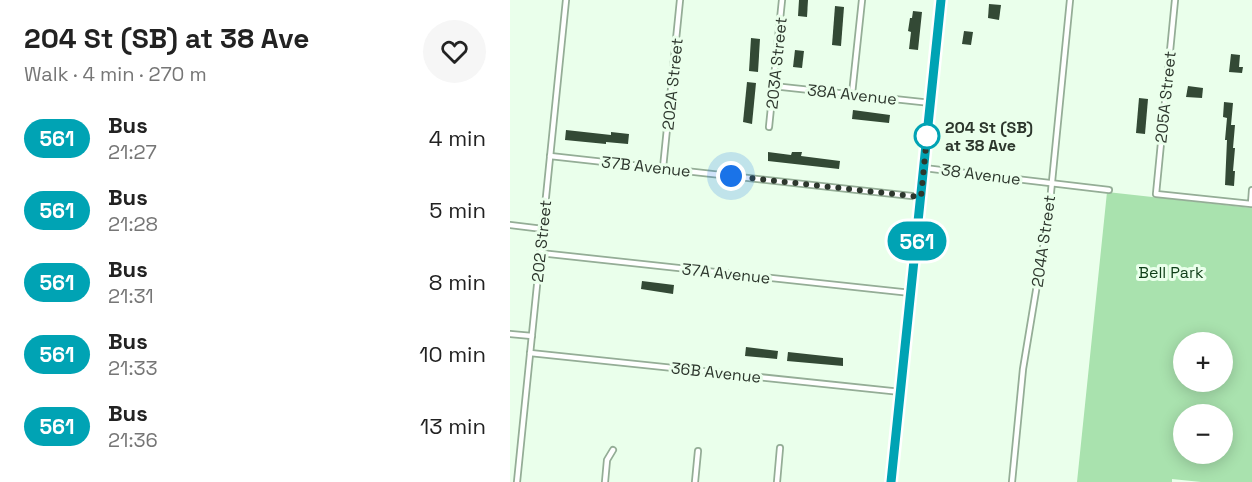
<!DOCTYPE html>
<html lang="en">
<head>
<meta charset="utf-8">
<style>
  :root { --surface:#fff; --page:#f6f6f6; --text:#222; --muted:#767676 }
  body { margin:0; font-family:"Space Grotesk",sans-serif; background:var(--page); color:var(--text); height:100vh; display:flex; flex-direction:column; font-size:22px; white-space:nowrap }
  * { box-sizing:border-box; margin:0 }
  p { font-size:20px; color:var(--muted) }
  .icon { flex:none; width:33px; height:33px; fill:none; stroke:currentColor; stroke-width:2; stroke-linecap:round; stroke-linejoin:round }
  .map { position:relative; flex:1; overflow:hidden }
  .sheet { display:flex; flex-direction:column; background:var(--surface); width:510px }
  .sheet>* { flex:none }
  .badge { padding:0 12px; border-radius:20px; font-size:21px; line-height:39px }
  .controls { position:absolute; left:663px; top:332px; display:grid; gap:12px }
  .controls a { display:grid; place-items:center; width:60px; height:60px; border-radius:50%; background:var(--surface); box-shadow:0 3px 15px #0003; font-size:30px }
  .you { position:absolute; width:30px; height:30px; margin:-15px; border:4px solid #fff; border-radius:50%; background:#1a73e8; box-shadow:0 0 0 9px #1a73e833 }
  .map>.badge { position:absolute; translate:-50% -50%; box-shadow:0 0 0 3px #fff }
  .round { display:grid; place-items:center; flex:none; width:63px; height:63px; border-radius:32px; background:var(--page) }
  .summary { display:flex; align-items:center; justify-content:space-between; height:102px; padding:0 24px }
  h1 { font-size:28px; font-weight:700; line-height:45px }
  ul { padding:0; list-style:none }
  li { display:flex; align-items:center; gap:18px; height:72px; padding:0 24px }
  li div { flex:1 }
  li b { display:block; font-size:22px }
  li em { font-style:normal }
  li .badge { min-width:66px; font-weight:700; text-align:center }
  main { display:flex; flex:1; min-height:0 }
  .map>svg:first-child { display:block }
</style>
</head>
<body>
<main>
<section class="sheet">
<div class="summary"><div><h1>204 St (SB) at 38 Ave</h1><p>Walk · 4 min · 270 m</p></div><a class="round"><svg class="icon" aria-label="heart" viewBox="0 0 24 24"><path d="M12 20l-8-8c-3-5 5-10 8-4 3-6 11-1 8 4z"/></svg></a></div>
<ul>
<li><span class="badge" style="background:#00a3b4;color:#fff">561</span><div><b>Bus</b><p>21:27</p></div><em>4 min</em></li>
<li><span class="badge" style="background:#00a3b4;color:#fff">561</span><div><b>Bus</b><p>21:28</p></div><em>5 min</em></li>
<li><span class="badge" style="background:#00a3b4;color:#fff">561</span><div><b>Bus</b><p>21:31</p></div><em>8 min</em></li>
<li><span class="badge" style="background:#00a3b4;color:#fff">561</span><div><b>Bus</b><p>21:33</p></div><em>10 min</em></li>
<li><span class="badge" style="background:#00a3b4;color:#fff">561</span><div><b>Bus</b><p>21:36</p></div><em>13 min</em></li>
</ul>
</section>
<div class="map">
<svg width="742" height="482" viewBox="0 0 742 482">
  <rect width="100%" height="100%" fill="#eaffeb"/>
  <path fill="#a9e2ae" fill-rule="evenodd" d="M597,192L742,208V482H691L662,479V482H567ZM674,342H712V381H674ZM674,414H712V453H674Z"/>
  <g fill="#334935">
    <path d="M289,0H298L297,17L288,16Z"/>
    <path d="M479,4L491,5L489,20L478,18Z"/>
    <path d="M325,6L334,7L331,46L322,45Z"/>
    <path d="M403,11L412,12L408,50L399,49L401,32L398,31L400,18H402Z"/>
    <path d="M454,31L463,32L461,45L452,44Z"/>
    <path d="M241,38L250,39L248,72L239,71Z"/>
    <path d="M285,50L294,51L292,68L283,67Z"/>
    <path d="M721,54L730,55L729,67H733L732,73L719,72Z"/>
    <path d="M237,82L246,83L242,124L233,122Z"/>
    <path d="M678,86L693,88L692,98L676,97Z"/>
    <path d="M629,98L638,99L635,134L626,133Z"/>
    <path d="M714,102L723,103L721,125H725L723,148H725L723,171H725L724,186L715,185L717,140H715L717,118L713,117Z"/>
    <path d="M343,110L380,115L379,123L342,119Z"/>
    <path d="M56,130L101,135V132L119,134L118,144L96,142V144L55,140Z"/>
    <path d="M258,152L281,155L282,152H292L291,156L330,161L329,169L258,161Z"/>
    <path d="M132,281L164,285L163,294L131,289Z"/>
    <path d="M236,347L268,351L267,359L235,356Z"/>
    <path d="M278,352L333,358V366L277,361Z"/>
  </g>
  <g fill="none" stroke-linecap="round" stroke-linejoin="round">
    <g stroke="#94ad96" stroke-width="8">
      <g id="street">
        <path d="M665,0L646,194L741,204L742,190"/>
        <path d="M263,86L421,103"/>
        <path d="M342,94L352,0"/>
        <path d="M259,127L272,0"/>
        <path d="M40,156L411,197"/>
        <path d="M153,168L170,0"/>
        <path d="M414,168L599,190"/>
        <path d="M0,225L33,229"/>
        <path d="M30,253L401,293"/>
        <path d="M0,334L22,336"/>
        <path d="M20,353L391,392"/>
        <path d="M7,482L56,0"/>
        <path d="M95,482L97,460L103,450"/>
        <path d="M185,482L188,451"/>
        <path d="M267,482L270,448"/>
        <path d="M502,482L513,369L539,212L560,0"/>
      </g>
    </g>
    <g stroke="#94ad96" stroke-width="10">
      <path id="secondary" d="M381,482L431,0"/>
    </g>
    <use href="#street" stroke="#fff" stroke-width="4.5"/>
    <use href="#secondary" stroke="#f6d0e2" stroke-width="7"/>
  </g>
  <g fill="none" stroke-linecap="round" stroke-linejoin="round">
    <g stroke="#fff" stroke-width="14">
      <path id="line" d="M381,482L431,0"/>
    </g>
    <use href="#line" stroke="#00a3b4" stroke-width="9"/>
    <path stroke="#2d372d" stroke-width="6" stroke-dasharray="0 10.8" d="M221,176L411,197L417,136"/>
  </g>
  <circle fill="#fff" stroke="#00a3b4" stroke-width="3" cx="417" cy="136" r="12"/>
  <g text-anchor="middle" stroke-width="6" stroke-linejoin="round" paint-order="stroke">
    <g font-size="16" fill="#2d372d" stroke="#eaffeb">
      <text transform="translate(266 63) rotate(-84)" y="6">203A Street</text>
      <text transform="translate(162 84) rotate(-84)" y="6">202A Street</text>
      <text transform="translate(342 94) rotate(6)" y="6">38A Avenue</text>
      <text transform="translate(655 97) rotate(-84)" y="6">205A Street</text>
      <text transform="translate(136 166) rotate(6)" y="6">37B Avenue</text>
      <text transform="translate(471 174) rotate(7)" y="6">38 Avenue</text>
      <text transform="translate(31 241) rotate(-84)" y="6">202 Street</text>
      <text transform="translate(533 241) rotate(-82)" y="6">204A Street</text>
      <text transform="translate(216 273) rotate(6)" y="6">37A Avenue</text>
      <text transform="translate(206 372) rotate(6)" y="6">36B Avenue</text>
    </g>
    <g font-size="16" font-weight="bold" fill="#2d372d" stroke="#eaffeb" text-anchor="start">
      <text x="435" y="133">204 St (SB)<tspan x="435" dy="18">at 38 Ave</tspan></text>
    </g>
    <g font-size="16" fill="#0f3e18" stroke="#eaffeb">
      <text x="661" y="278">Bell Park</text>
    </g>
  </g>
</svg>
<div class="controls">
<a>+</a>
<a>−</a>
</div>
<div class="you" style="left:221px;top:176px"></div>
<b class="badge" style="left:407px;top:241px;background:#00a3b4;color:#fff">561</b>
</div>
</main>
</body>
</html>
